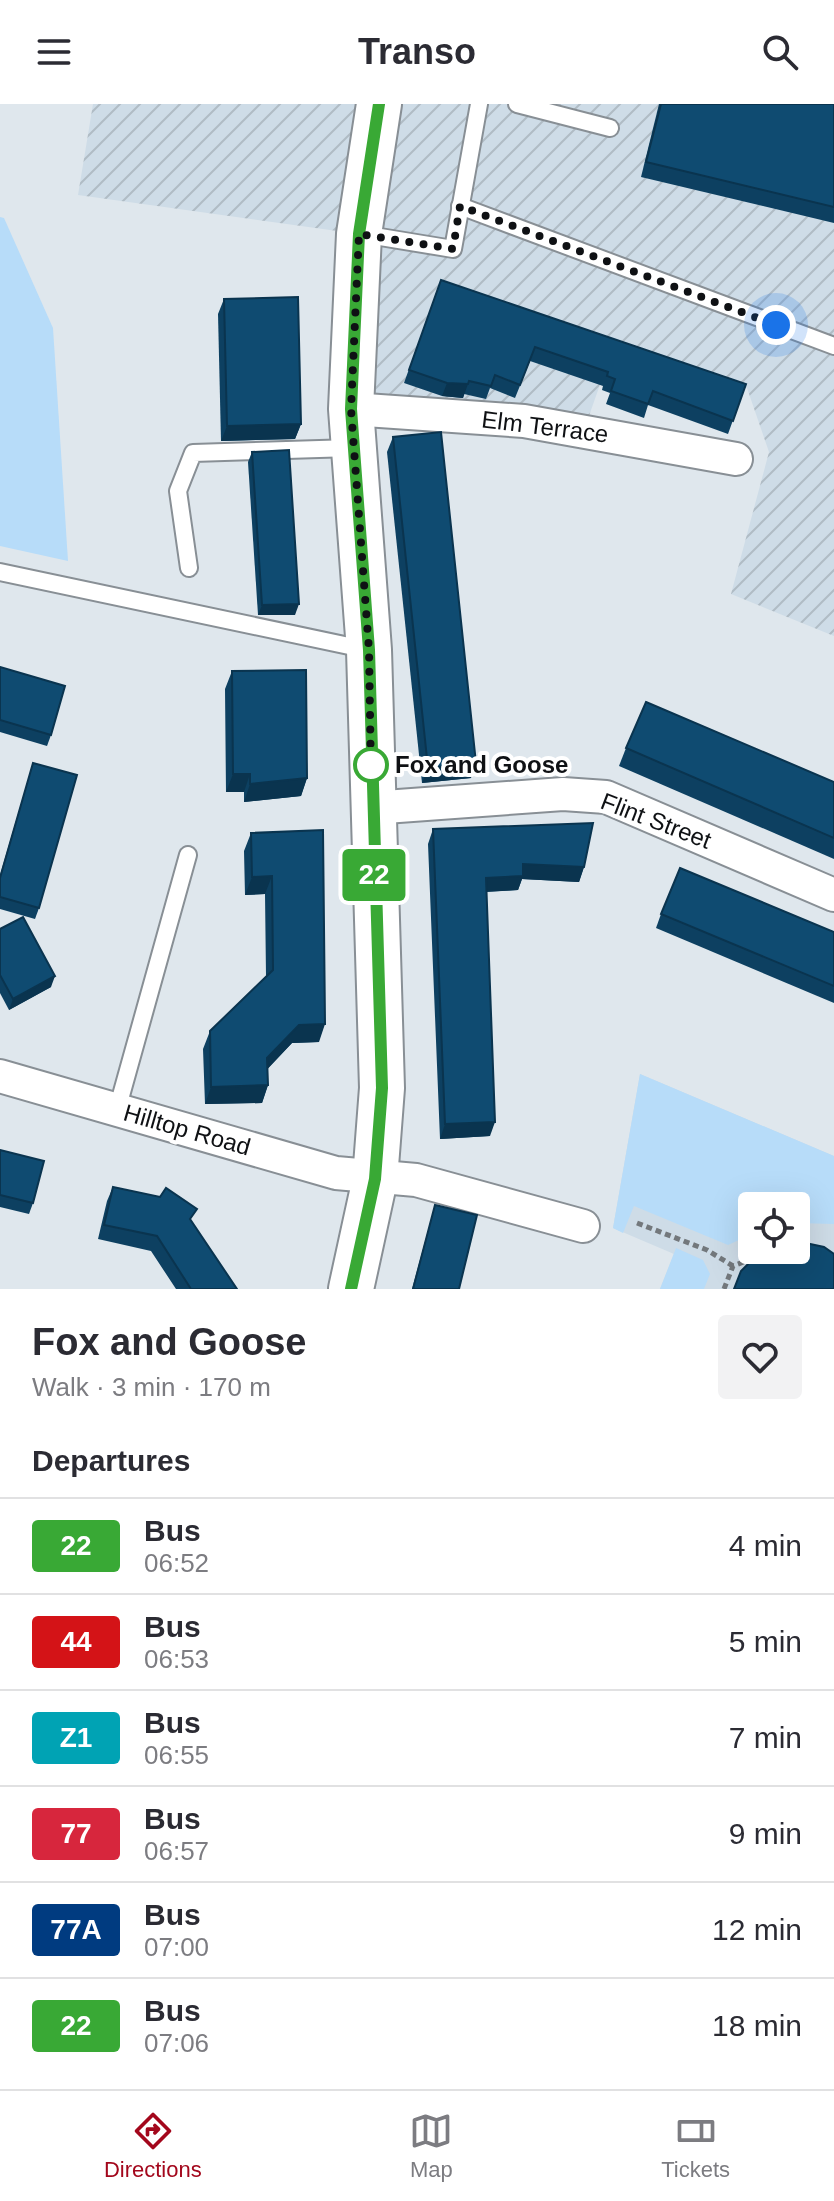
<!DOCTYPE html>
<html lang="en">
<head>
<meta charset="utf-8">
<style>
  :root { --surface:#fff; --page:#f2f2f3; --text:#2b2b33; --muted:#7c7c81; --line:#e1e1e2; --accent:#a3071c }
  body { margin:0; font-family:Helvetica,sans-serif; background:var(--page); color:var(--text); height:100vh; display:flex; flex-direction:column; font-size:30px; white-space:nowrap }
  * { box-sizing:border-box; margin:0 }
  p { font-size:26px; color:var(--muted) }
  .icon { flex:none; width:44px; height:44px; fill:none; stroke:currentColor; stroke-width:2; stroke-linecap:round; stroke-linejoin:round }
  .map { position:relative; height:1185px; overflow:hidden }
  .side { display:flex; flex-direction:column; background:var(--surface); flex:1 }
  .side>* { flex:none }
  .badge { padding:0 16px; border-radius:6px; font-size:28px; line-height:52px }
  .fabs { position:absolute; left:738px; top:1088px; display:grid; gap:16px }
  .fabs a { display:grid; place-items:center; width:72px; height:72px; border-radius:8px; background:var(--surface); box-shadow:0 8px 32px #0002; font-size:40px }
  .you { position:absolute; width:40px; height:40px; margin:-20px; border:6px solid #fff; border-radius:50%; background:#1a73e8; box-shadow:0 0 0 12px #1a73e833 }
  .map>.badge { position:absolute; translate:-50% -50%; box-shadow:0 0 0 4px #fff }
  h2 { padding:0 32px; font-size:30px; line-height:72px }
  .round { display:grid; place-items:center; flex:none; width:84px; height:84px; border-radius:8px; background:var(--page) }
  .headline { display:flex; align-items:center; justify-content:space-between; height:136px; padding:0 32px }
  h1 { font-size:38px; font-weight:800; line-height:60px }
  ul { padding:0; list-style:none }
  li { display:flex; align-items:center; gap:24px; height:96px; padding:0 32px; border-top:2px solid var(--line) }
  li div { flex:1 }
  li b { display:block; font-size:30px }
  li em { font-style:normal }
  li .badge { min-width:88px; font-weight:700; text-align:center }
  header { display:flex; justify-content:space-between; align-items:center; height:104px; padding:0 32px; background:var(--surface); font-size:36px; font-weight:800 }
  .tabs { display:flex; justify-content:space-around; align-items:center; height:112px; border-top:2px solid var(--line); background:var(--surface); font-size:22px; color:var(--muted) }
  .tabs a { display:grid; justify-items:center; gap:4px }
  .tabs .on { color:var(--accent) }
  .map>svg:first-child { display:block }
</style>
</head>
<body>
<header><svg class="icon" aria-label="menu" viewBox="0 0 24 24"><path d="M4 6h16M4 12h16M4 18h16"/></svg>Transo<svg class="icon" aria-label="search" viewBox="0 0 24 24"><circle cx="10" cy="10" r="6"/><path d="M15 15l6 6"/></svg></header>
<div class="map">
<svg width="834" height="1185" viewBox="0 0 834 1185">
  <defs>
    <pattern id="industrial-furrows" width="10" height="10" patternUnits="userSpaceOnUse" patternTransform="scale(2)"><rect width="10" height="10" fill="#cedce7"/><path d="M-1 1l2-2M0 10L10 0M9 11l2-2" fill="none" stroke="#b0bcc5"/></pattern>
  </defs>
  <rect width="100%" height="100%" fill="#dfe7ed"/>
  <path fill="#cedce7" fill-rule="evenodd" d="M640,970L834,1052V1185H660L674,1150L613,1124ZM752,1102H796V1146H752Z"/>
  <path fill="url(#industrial-furrows)" d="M93,0H355L378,6L380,0H834V532L731,490L769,348L747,284L615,238L584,326L351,305L359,130L78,91Z"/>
  <g fill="#b7dcf9">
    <path d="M0,113L4,114L53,224L68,457L0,442Z"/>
    <path d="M640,970L834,1052V1120L796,1119V1102H752V1130L728,1141L634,1102L623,1129L613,1124Z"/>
    <path d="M676,1144L703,1156L710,1170L704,1185H660Z"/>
  </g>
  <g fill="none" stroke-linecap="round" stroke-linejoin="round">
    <g stroke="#888f95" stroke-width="20">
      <g id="lane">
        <path d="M517,0L610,24"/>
        <path d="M460,102L834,242"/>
        <path d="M362,130L453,145L479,0"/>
        <path d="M189,464L178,387L193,349L352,344"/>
        <path d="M0,468L368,546"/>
        <path d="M117,1006L188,751"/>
      </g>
    </g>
    <g stroke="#888f95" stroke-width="36">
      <g id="street">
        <path d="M351,305L524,317L736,355"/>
        <path d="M371,704L563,690L606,693L834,791"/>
        <path d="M0,972L336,1069L416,1076L583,1122"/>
      </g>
    </g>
    <g stroke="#888f95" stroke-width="48">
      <path id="secondary" d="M351,1185L375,1075L382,984L369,546L351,305L359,130L379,0"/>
    </g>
    <g stroke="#73787c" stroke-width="5" stroke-dasharray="6 4" stroke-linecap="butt">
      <path d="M637,1119L707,1146L733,1162"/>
      <path d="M724,1185L733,1162L759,1152"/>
    </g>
    <use href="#lane" stroke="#fff" stroke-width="16"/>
    <use href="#street" stroke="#fff" stroke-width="32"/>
    <use href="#secondary" stroke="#fff" stroke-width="44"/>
  </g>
  <g fill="#0d4061">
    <path d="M659,0H834V119L641,73Z"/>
    <path d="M441,176L746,280L728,330L648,301L644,314L606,300L610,289L602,286L603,282L530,257L515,294L490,284L486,295L464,290L463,294L442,292L404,279Z"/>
    <path d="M224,195L301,320L295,335L221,337L218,210Z"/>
    <path d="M393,333L471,674L422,679L387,348Z"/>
    <path d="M252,348L295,511H258L248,358Z"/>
    <path d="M0,563L51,631L47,642L0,628Z"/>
    <path d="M232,567L307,674L301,692L244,698V688H226L225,585Z"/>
    <path d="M626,644L834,678V755L619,662Z"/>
    <path d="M33,659L39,804L35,815L0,805V771Z"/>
    <path d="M433,725L584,763L579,778L522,775L518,786L486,788L490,1032L440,1035L428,740Z"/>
    <path d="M323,726L319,938L292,939L268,964V981L262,999L205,1000L203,945L210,927L266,872L265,790L245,791L244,747L251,729Z"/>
    <path d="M661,810L834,828V899L656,824Z"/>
    <path d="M0,825L51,883L9,906L0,889Z"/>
    <path d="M0,1046L33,1099L29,1110L0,1103Z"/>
    <path d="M113,1083L192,1118L237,1185H176L151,1147L98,1135L107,1097Z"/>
    <path d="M435,1101L459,1185H412Z"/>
  </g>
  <g fill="#0a344f">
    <path d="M447,279L468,280L463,294L442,292Z"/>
    <path d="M301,320L295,335L221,337L227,322Z"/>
    <path d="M299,500L295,511H258L262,501Z"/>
    <path d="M476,659L471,674L422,679L428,664Z"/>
    <path d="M233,670H250L244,688H226Z"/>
    <path d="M307,674L301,692L244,698L250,680Z"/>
    <path d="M523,760L584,763L579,778L522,775L518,786L480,788L486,774Z"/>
    <path d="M272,772L265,790L245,791L252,773Z"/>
    <path d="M55,872L51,883L9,906L13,895Z"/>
    <path d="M325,920L319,938L292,939L261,972L267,954L299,921Z"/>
    <path d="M268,981L262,999L205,1000L211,983Z"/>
    <path d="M495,1018L490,1032L440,1035L445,1020Z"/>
  </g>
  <g fill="#0f4b71" stroke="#0a344f" stroke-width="2">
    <path d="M661,0H834V103L646,58Z"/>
    <path d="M441,176L746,280L733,317L653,287L648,300L611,287L615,275L607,272L608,268L535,243L520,281L495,271L491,282L469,277L468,280L447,279L409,266Z"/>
    <path d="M298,193L301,320L227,322L224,195Z"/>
    <path d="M441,328L476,659L428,664L393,333Z"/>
    <path d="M289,346L299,500L262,501L252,348Z"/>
    <path d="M0,563L65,582L51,631L0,616Z"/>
    <path d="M306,566L307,674L250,680V670H233L232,567Z"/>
    <path d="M646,598L834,678V734L626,644Z"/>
    <path d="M33,659L77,671L39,804L0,793V774Z"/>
    <path d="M593,719L584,763L523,760V772L486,774L495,1018L445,1020L433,725Z"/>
    <path d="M323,726L325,920L299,921L267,954L268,981L211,983L210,927L273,866L272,772L252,773L251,729Z"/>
    <path d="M680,764L834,828V882L661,810Z"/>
    <path d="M23,813L55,872L13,895L0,871V825Z"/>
    <path d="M0,1046L44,1057L33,1099L0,1091Z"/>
    <path d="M113,1083L160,1093L166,1084L197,1105L190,1115L237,1185H191L157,1132L104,1121Z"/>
    <path d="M435,1101L477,1111L459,1185H413Z"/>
    <path d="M796,1138H801L824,1143L834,1150V1185H734L741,1167L758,1150L766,1146H796Z"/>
  </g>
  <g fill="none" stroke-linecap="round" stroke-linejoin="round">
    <g stroke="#fff" stroke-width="18">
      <path id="line" d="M351,1185L375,1075L382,984L369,546L351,305L359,130L379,0"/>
    </g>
    <use href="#line" stroke="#39a935" stroke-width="12"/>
    <path stroke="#0f1114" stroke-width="8" stroke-dasharray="0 14.4" d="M371,661V672L369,546L351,305L359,130L453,145L460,102L776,221"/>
  </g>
  <circle fill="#fff" stroke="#39a935" stroke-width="4" cx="371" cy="661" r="16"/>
  <g text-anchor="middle" stroke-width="8" stroke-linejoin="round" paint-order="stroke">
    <g font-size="24" fill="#0f1114" stroke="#fff">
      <text transform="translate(545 323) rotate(7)" y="8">Elm Terrace</text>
      <text transform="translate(656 717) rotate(21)" y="8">Flint Street</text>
      <text transform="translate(187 1026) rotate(16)" y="8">Hilltop Road</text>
    </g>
    <g font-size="24" font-weight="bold" fill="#0f1114" stroke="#fff" text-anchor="start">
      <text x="395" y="669">Fox and Goose</text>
    </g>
  </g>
</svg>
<div class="fabs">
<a><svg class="icon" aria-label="locate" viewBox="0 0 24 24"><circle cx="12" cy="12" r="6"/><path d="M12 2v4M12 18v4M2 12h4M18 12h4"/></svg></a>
</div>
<div class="you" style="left:776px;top:221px"></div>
<b class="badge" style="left:374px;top:771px;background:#39a935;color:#fff">22</b>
</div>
<section class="side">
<div class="headline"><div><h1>Fox and Goose</h1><p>Walk · 3 min · 170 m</p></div><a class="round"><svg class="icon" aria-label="heart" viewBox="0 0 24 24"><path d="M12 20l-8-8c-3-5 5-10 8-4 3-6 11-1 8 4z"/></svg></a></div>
<h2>Departures</h2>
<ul>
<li><span class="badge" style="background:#39a935;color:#fff">22</span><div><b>Bus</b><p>06:52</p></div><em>4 min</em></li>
<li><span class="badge" style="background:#d41317;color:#fff">44</span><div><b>Bus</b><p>06:53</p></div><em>5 min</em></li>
<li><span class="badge" style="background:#00a3b4;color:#fff">Z1</span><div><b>Bus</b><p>06:55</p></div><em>7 min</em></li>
<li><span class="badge" style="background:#d7263d;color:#fff">77</span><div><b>Bus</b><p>06:57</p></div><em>9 min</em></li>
<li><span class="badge" style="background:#003b80;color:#fff">77A</span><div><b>Bus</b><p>07:00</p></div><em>12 min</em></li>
<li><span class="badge" style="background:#39a935;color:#fff">22</span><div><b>Bus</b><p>07:06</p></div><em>18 min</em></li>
</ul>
</section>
<nav class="tabs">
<a class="on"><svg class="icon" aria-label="directions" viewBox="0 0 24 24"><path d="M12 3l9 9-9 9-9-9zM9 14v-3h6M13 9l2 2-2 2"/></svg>Directions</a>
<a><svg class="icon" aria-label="map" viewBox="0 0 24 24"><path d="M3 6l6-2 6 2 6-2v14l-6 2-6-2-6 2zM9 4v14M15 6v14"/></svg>Map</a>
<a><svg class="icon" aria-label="tickets" viewBox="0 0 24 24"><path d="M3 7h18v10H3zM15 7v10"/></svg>Tickets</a>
</nav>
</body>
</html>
